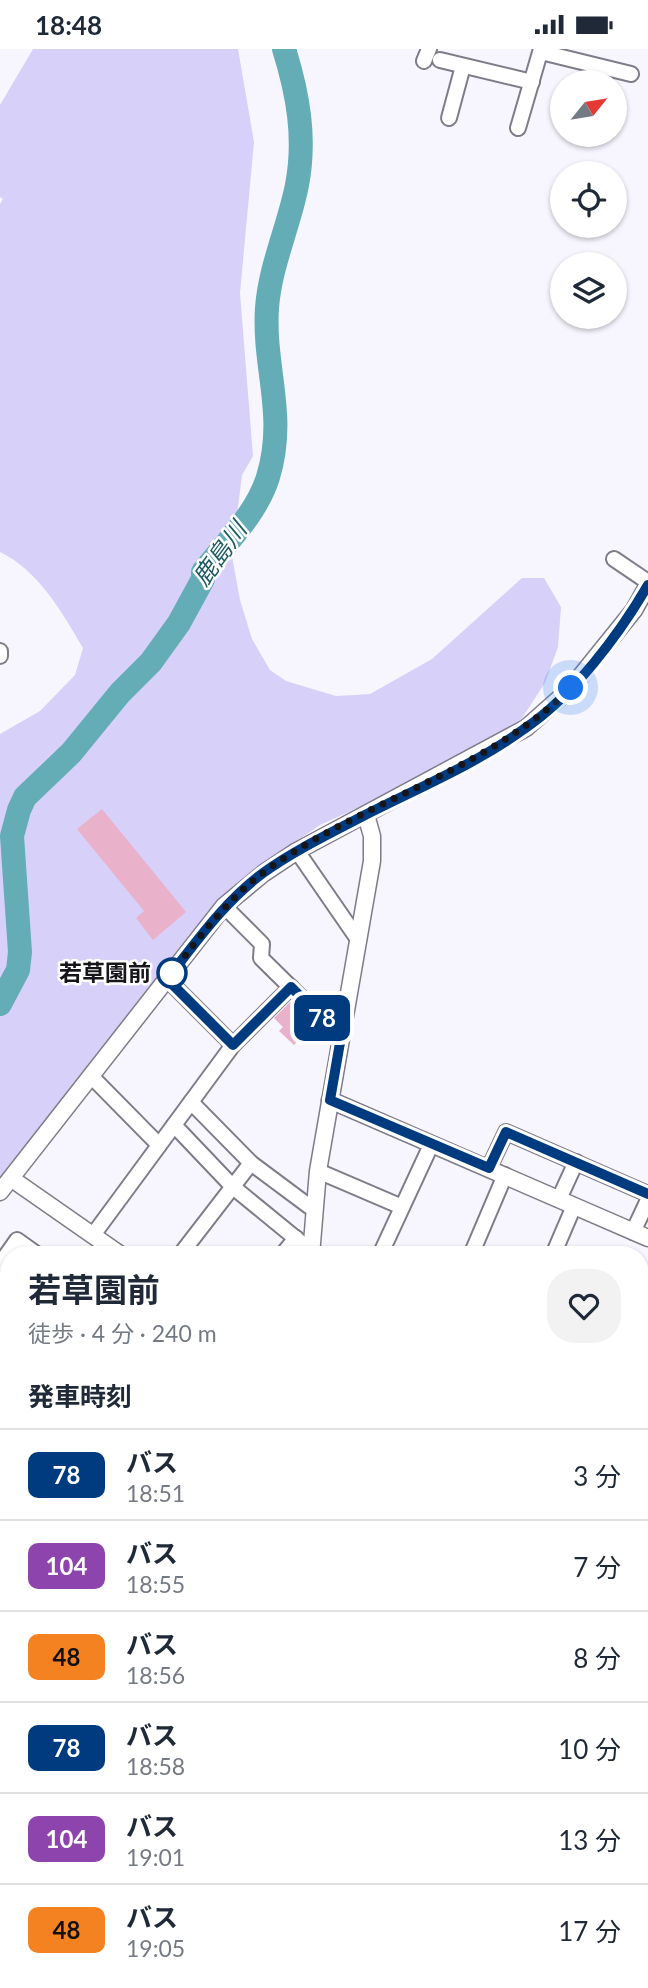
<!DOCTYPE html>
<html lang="ja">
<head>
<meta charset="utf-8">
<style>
  :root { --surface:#fff; --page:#f2f2f3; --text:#1f2937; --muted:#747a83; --line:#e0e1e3 }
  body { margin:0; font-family:Lato,"Noto Sans JP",sans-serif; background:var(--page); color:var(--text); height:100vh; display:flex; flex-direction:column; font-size:26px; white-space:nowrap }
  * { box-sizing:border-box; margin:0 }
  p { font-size:23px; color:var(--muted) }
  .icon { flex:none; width:38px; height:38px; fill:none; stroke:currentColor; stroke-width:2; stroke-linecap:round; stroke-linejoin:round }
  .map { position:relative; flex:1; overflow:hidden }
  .side { position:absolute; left:0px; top:1197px; width:649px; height:742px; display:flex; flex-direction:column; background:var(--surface); border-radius:28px 28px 0 0; box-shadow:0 2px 5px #0004 }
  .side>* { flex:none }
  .badge { padding:0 14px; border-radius:10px; font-size:24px; line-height:46px }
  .needle { width:46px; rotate:60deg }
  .fabs { position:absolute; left:550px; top:21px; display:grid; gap:14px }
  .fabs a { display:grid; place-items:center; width:77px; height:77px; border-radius:50%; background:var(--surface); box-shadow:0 2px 5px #0004; font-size:35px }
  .you { position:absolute; width:35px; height:35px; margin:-18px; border:5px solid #fff; border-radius:50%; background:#1a73e8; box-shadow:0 0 0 10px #1a73e833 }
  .map>.badge { position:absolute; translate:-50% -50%; box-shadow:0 0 0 4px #fff }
  h2 { padding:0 28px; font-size:26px; line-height:63px }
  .round { display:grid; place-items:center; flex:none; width:74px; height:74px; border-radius:28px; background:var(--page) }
  .overview { display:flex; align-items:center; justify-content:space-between; height:119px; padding:0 28px }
  h1 { font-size:33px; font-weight:700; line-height:52px }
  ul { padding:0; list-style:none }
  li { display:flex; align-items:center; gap:21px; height:91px; padding:0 28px; border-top:2px solid var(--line) }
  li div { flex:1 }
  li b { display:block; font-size:26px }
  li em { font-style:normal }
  li .badge { min-width:77px; font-weight:700; text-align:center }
  .status { display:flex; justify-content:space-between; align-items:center; height:49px; padding:0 35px; background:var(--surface); direction:ltr }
  .status svg { height:19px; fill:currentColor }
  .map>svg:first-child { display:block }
</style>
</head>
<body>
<div class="status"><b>18:48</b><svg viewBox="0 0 49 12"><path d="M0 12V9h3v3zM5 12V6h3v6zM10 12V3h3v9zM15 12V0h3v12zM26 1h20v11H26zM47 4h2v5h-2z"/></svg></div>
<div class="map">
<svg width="648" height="1939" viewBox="0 0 648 1939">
  <rect width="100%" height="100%" fill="#f7f6fe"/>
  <path fill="#d7d0f9" d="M33,0H238L254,93L240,244L253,407L242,426L232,507L240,551L252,590L270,621L286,632L336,647L370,645L432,610L522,529H544L561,558L558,598L545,634L518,675L495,696L320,776L276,806L246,832L200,876L0,1128V685L40,662L75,626L83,599C62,563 38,521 0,503V155L3,150L0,148V56Z"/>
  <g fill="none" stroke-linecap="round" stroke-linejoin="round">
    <g stroke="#64adb7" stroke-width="4.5">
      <path d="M648,1653V1688"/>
      <path d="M640,1744L648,1722"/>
      <path d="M455,1939L465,1930"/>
    </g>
    <path stroke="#64adb7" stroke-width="24" d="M0,955L18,921L20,903L12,787L19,761L25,748L71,704L120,644L151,613L179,574L203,530V523C226,494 257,464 268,428C287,366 263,319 267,259C270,217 289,177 297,136C306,89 298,45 284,0"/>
  </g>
  <g fill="#eab1ca">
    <path d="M102,760L186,863L153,891L136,869L144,862L77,780Z"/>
    <path d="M290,953L314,976L294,996L279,982L283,978L274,969Z"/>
  </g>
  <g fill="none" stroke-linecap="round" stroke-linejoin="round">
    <g stroke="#7e7c88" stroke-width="10">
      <g id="service">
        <path d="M0,1830L9,1788"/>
        <path d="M0,1883L9,1890"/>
        <path d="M79,1930L95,1939"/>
        <path d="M129,1939L134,1930"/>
        <path d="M256,1939L261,1930"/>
      </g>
    </g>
    <g stroke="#7e7c88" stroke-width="18">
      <g id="minor">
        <path d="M541,3L631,25"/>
        <path d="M440,11L532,33"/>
        <path d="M424,12L429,0"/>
        <path d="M449,69L463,17"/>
        <path d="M518,79L541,0"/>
        <path d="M614,510L648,533"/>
        <path d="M0,602V607"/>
        <path d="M297,802L357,889"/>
        <path d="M224,857L262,895L261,909L341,988"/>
        <path d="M167,930L233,996"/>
        <path d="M91,1027L159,1096"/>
        <path d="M191,1053L251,1114L314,1161"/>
        <path d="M174,1076L233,1138L310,1201"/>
        <path d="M489,1119L506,1083L648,1145"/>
        <path d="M318,1122L402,1158"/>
        <path d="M559,1150L576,1113"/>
        <path d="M633,1183L648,1151"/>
        <path d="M93,1186L233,996L291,938"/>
        <path d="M180,1206L251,1114"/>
        <path d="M282,1206L296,1189"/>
        <path d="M380,1206L431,1096"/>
        <path d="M471,1206L505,1126"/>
        <path d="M553,1206L574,1157"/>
        <path d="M0,1215L17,1191L38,1206"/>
        <path d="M640,1265L648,1268"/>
        <path d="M0,1274L9,1281"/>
        <path d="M0,1368L9,1374"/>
        <path d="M0,1457L9,1463"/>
        <path d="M640,1620L648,1626"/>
      </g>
    </g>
    <g stroke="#7e7c88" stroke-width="19">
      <g id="tertiary">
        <path d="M330,1051L648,1189"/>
        <path d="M12,1130L121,1206"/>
        <path d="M0,1143L224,857L264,824L297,802L526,679L571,639L634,561L648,536"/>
        <path d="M311,1206L318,1122L372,812V787L366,766"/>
        <path d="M640,1287L648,1276"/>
        <path d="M0,1519L9,1526"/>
        <path d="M409,1930L413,1939"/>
      </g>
    </g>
    <use href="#service" stroke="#fff" stroke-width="7"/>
    <use href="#minor" stroke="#fff" stroke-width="14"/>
    <use href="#tertiary" stroke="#fff" stroke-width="16"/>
  </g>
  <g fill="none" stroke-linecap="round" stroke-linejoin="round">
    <g stroke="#fff" stroke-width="16">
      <path id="line" d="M648,536C619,586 573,647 524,680C476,715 418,739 365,766C331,784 295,801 263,824C224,853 197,892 167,930L233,996L291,938L341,988L330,1051L489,1119L506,1083L648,1145"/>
    </g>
    <use href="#line" stroke="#003b80" stroke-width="10"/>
    <path stroke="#16151a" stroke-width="7" stroke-dasharray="0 12.6" d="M172,924L167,930C197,892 225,852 264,823C361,752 484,724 571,639"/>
  </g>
  <circle fill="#fff" stroke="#003b80" stroke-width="3.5" cx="172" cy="924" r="14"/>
  <g text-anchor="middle" stroke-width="5" stroke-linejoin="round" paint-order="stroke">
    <g font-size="23" font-weight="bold" fill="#16151a" stroke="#fff" text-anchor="end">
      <text x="151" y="932">若草園前</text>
    </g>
    <g font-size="24" font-style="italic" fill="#1c5a62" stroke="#fff">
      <text transform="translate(220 505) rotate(-54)" y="8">鹿島川</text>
    </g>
  </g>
</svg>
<div class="fabs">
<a><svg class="needle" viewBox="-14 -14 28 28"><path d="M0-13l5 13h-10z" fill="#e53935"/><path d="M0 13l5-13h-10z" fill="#747a83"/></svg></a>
<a><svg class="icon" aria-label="locate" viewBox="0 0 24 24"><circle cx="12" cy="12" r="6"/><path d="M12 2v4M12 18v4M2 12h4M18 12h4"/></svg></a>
<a><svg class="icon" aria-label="layers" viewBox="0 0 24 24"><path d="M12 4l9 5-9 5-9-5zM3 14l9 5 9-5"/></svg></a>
</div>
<div class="you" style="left:571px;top:639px"></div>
<b class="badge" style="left:322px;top:969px;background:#003b80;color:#fff">78</b>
<section class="side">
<div class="overview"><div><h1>若草園前</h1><p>徒歩 · 4 分 · 240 m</p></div><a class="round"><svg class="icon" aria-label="heart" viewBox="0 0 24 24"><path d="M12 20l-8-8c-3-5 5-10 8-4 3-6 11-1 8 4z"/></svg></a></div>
<h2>発車時刻</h2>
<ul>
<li><span class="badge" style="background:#003b80;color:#fff">78</span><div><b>バス</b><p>18:51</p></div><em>3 分</em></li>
<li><span class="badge" style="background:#8e44ad;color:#fff">104</span><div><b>バス</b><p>18:55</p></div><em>7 分</em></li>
<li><span class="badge" style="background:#f58220;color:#111">48</span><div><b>バス</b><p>18:56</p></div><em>8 分</em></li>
<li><span class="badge" style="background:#003b80;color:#fff">78</span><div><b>バス</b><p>18:58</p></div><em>10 分</em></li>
<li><span class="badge" style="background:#8e44ad;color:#fff">104</span><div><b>バス</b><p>19:01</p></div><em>13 分</em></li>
<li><span class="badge" style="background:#f58220;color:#111">48</span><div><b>バス</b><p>19:05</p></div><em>17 分</em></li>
</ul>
</section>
</div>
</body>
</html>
